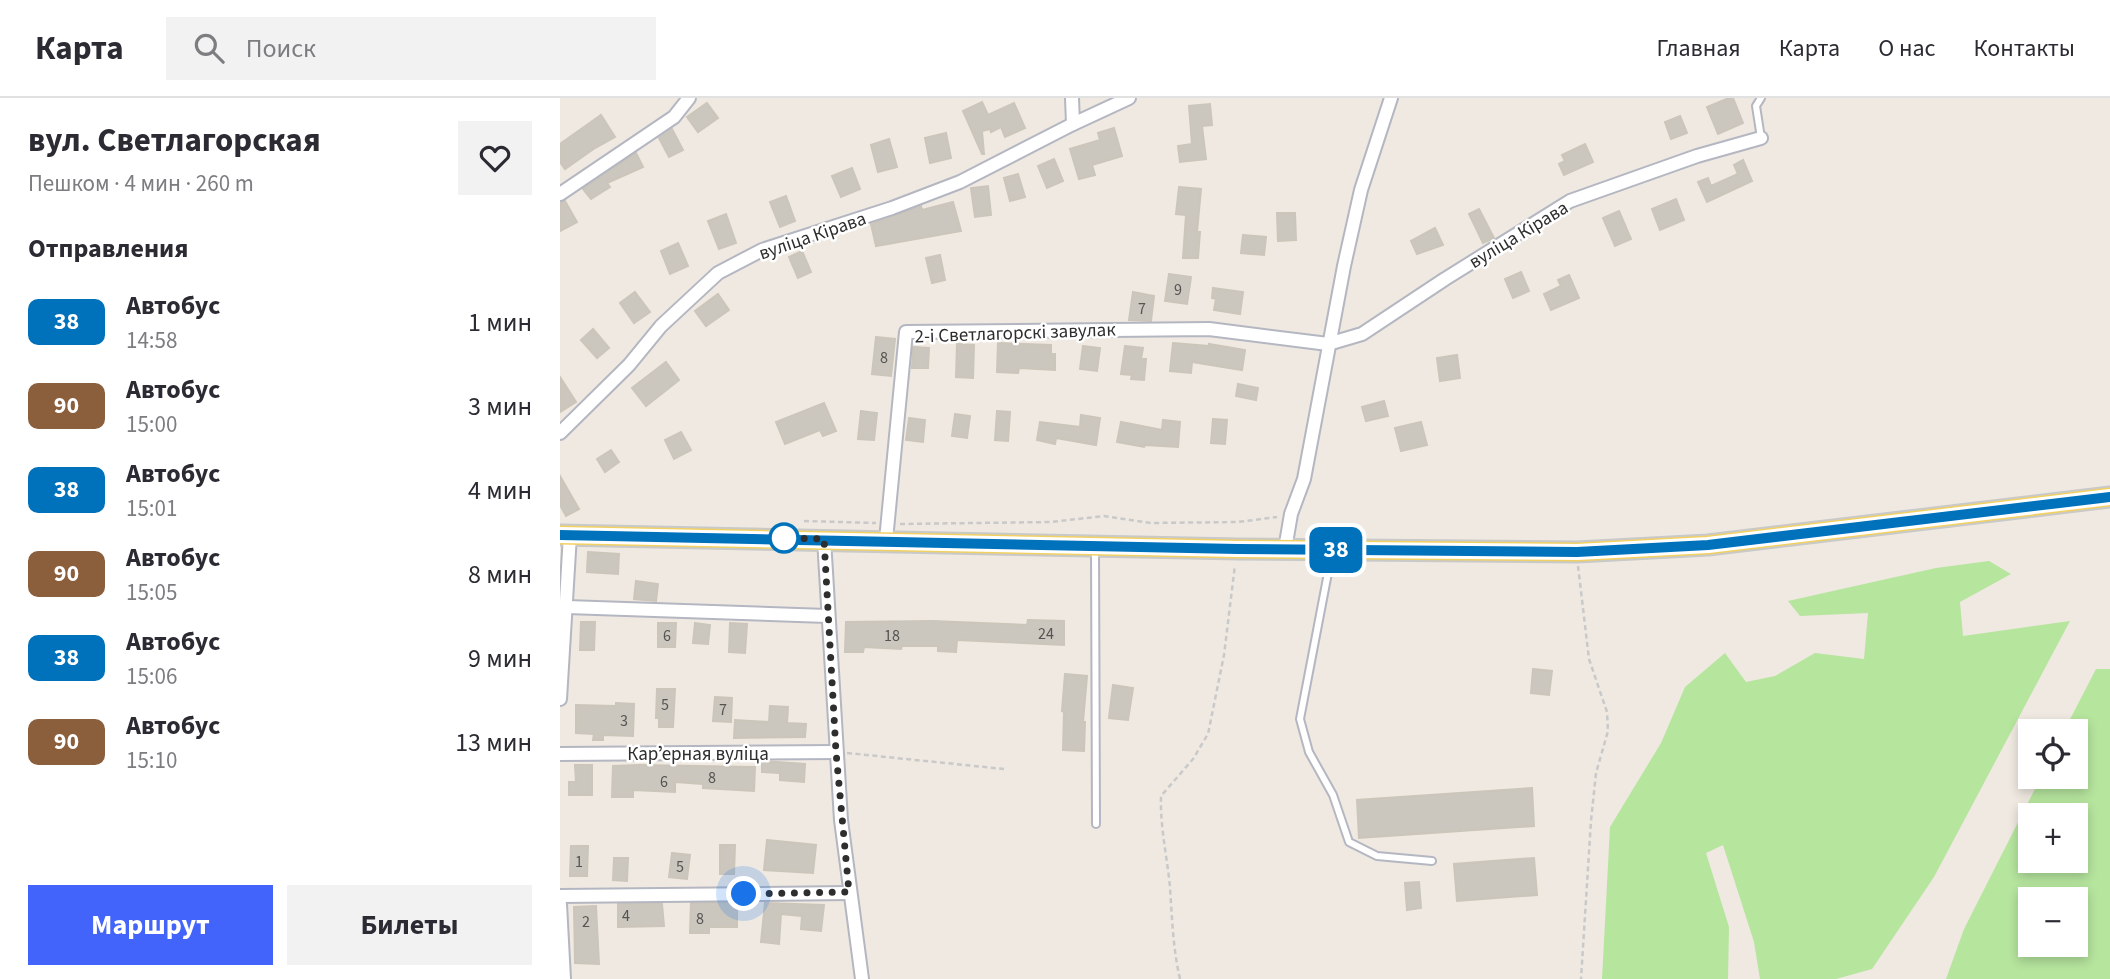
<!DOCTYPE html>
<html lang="ru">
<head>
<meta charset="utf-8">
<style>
  :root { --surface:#fff; --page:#f2f2f3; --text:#2b2b33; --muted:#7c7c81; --line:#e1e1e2; --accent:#4264fb }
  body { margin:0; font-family:"Source Sans 3",sans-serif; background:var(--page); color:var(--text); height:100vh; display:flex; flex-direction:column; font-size:26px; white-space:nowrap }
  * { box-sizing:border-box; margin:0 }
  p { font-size:23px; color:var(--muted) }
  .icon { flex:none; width:38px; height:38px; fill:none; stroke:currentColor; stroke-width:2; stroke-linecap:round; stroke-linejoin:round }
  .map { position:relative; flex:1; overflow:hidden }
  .details { display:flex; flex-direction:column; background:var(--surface); width:560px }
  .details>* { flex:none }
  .badge { padding:0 14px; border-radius:10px; font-size:24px; line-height:46px }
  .tools { position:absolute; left:1458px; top:621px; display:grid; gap:14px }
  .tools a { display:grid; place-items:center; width:70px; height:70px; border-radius:0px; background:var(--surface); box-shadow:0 4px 10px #0003; font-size:35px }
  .you { position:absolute; width:35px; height:35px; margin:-18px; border:5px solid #fff; border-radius:50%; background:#1a73e8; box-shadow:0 0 0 10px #1a73e833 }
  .map>.badge { position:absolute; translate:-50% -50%; box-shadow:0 0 0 4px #fff }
  h2 { padding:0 28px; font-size:26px; line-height:63px }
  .round { display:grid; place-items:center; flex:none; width:74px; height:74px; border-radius:0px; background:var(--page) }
  .headline { display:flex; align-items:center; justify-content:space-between; height:119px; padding:0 28px }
  h1 { font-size:33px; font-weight:700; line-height:52px }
  .cta { display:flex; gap:14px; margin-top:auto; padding:14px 28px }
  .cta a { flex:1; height:80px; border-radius:0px; background:var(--accent); color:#fff; font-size:28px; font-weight:700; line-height:80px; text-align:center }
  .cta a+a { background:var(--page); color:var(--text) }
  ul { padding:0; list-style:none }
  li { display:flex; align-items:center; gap:21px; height:84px; padding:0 28px }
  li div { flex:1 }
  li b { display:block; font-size:26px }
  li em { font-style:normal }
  li .badge { min-width:77px; font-weight:700; text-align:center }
  header { display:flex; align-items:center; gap:42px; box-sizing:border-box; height:98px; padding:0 35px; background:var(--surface); border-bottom:2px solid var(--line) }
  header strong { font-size:33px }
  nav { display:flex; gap:38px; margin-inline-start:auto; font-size:24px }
  .search { width:490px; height:63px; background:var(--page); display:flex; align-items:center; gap:18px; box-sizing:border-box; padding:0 24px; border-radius:0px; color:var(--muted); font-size:26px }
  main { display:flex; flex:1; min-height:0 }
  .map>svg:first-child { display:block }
</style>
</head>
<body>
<header>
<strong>Карта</strong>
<div class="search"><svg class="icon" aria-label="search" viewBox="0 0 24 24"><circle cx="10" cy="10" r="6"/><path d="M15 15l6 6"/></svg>Поиск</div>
<nav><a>Главная</a><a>Карта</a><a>О нас</a><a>Контакты</a></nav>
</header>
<main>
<section class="details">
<div class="headline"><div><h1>вул. Светлагорская</h1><p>Пешком · 4 мин · 260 m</p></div><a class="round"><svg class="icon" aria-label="heart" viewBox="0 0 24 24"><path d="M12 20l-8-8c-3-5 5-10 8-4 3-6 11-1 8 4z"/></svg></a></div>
<h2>Отправления</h2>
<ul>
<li><span class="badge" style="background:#0072bc;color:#fff">38</span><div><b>Автобус</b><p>14:58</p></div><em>1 мин</em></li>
<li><span class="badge" style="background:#8b5e3c;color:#fff">90</span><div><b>Автобус</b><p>15:00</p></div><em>3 мин</em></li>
<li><span class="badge" style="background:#0072bc;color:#fff">38</span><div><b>Автобус</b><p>15:01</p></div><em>4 мин</em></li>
<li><span class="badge" style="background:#8b5e3c;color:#fff">90</span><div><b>Автобус</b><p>15:05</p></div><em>8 мин</em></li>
<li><span class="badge" style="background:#0072bc;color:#fff">38</span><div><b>Автобус</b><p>15:06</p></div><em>9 мин</em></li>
<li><span class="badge" style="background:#8b5e3c;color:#fff">90</span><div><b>Автобус</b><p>15:10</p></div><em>13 мин</em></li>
</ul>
<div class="cta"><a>Маршрут</a><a>Билеты</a></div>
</section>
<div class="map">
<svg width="1550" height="881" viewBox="0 0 1550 881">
  <rect width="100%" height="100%" fill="#efe9e1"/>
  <g fill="#b6e59e" fill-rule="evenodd">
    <path d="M1429,463L1451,476L1400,504L1403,538L1510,523L1374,779L1312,871L1276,881H1200L1194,844L1163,747L1146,755L1169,829L1168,881H1042L1050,729L1101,645L1125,589L1165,555L1186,584L1215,578L1255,555L1304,561L1308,515L1240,518L1228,503L1376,470Z"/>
    <path d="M1536,571H1550V881H1386L1404,831L1481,679H1516V634L1504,633ZM1470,718H1516V763H1470ZM1470,802H1516V847H1470Z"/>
  </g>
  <g fill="#cbc7bf" stroke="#cbc5ba" stroke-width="2">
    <path d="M1169,0H1173L1183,25L1158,36L1147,9Z"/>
    <path d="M422,4L428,17L454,5L465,30L445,39L441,29L431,34L430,31L422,33L424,56H422L403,13Z"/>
    <path d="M147,5L158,20L138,34L127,19Z"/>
    <path d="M650,6L652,27L642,28L646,61L620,64L618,48L632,46L629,8Z"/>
    <path d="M41,17L55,39L35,50L5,71L0,64V46Z"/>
    <path d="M1120,18L1127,35L1111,41L1105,24Z"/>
    <path d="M554,30L562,58L532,67L535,77L519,81L510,51L540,42L538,35Z"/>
    <path d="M112,31L123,52L109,59L99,40Z"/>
    <path d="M386,35L391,60L370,65L365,40Z"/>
    <path d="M329,41L337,69L318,74L311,47Z"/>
    <path d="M1025,46L1033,64L1004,77L999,66L1005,63L1002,57Z"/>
    <path d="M76,55L83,69L47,85L50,89L31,101L26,95L23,91Z"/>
    <path d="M494,61L503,83L487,90L478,68Z"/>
    <path d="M1183,62L1192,83L1147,104L1138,84L1148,80L1151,88L1178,76L1174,67Z"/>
    <path d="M292,70L300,91L281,99L272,78Z"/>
    <path d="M458,76L465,99L450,103L444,80Z"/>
    <path d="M428,88L431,117L415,119L411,90Z"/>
    <path d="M619,89L641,91L637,134H640L638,160H623L626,117L616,116Z"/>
    <path d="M226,98L235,123L220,129L210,104Z"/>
    <path d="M1116,101L1124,122L1100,132L1092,111Z"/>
    <path d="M5,103L17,124L0,133V105Z"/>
    <path d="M393,104L401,133L316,148L311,126L361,108L362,112Z"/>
    <path d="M919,111L934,140L923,145L909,116Z"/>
    <path d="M1059,113L1071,141L1055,148L1043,120Z"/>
    <path d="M717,115H735L736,142L718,143Z"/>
    <path d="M166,116L176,145L159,151L148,123Z"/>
    <path d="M875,130L883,147L857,156L851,143Z"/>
    <path d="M683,137L706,139L704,157L681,155Z"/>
    <path d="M118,145L128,168L110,176L101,153Z"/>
    <path d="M242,153L251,174L238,180L229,159Z"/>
    <path d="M380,157L385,182L372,185L366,160Z"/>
    <path d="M961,174L969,193L953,200L945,181Z"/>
    <path d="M609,176L631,179L627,206L605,203Z"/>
    <path d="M1009,177L1019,200L991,212L984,196L1001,188L998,182Z"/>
    <path d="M653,190L683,194L680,216L654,212L656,201L652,200Z"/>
    <path d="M75,194L90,214L74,225L60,205Z"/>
    <path d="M573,194L594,198L591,223L569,222Z"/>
    <path d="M158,196L169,212L146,228L135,213Z"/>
    <path d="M33,231L49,250L37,260L21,242Z"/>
    <path d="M316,239L335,241L331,278L312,276Z"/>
    <path d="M438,245L491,247V256H495V272L459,270L458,275L437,274Z"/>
    <path d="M613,245L649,248V246L685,252L682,272L632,264L631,275L610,273Z"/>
    <path d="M397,246L414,247L413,280L396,279Z"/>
    <path d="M523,248L540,250L537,273L520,271Z"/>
    <path d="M565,248L583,250L581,261H586L584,282L571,281L572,277L561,276Z"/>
    <path d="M353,249L369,250L368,270H352Z"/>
    <path d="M897,257L900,280L880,283L877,260Z"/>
    <path d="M106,264L119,282L86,308L72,290Z"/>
    <path d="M0,279L16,304L0,314Z"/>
    <path d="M678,286L698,290L696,302L676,298Z"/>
    <path d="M824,303L828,318L806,323L802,309Z"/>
    <path d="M264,305L276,333L263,338L260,332L225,346L216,324Z"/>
    <path d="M301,313L317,315L314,342L298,341Z"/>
    <path d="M437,313L450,314L448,343L435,342Z"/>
    <path d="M395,316L410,318L407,340L392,338Z"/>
    <path d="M521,317L540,320L536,347L496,340L495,346L477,342L480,324L520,329Z"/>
    <path d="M349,320L365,322L363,344L346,342Z"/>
    <path d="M653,321L667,322L665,346L651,345Z"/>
    <path d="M603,322L620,324L618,349L585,347L584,349L557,344L561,324L602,332Z"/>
    <path d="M861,324L867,347L841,353L835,330Z"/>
    <path d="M121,334L131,352L114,361L105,342Z"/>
    <path d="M51,352L59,364L45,374L37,361Z"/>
    <path d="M0,378L19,411L6,418L0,407Z"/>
    <path d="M28,454L59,456L58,476L27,474Z"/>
    <path d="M76,483L98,486L96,503L74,501Z"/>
    <path d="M468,522L504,523V547L397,542L396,554L378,553V548H342L341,551L304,549L303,554H285L286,524L372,523L467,527Z"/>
    <path d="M21,524H35L34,552H20Z"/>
    <path d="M98,525H116L115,549H98Z"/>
    <path d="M135,525L150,527L148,546L133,545Z"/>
    <path d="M170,525L187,526L185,555L169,554Z"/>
    <path d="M973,571L992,573L989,597L971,595Z"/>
    <path d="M505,576L527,578L523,624H525L524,653L503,652L504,614L502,613Z"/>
    <path d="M553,587L573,590L568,622L549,620Z"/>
    <path d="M97,591H115L113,629H99V620H96Z"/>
    <path d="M155,599L172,600L171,624L153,623Z"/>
    <path d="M56,605L74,606L73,638L43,637V642H33L34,636L16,635V607L56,608Z"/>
    <path d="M210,608L228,609L227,625L246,626L245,639L174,640L175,622L209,624Z"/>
    <path d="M202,663L245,666L244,684L220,682V675L202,674Z"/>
    <path d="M15,667H32V697H9V684H16Z"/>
    <path d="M80,667L195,669L194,693L143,690V686L115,684V694L73,692V699H52L53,668Z"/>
    <path d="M972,690L974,728L799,740L797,702Z"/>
    <path d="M207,742L256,747L253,775L204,772Z"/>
    <path d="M160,747H175L174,776H160Z"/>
    <path d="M11,748H28L27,778H10Z"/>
    <path d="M112,755L130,757L127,781L109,779Z"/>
    <path d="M54,760H68L67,783L53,782Z"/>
    <path d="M974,760L977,797L897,803L894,766Z"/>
    <path d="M859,784L861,810L847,812L845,785Z"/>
    <path d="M131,805H177V829H149V835H130Z"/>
    <path d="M205,805L264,807L261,833L241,831L242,818L221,816L219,846L201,844Z"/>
    <path d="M58,806H102L104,828L58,829Z"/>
    <path d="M36,808L39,866L15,865L14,809Z"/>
  </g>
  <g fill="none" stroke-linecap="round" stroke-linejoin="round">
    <g stroke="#b4b7c1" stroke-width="10">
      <g id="service">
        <path d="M1201,40L1196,8L1201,0"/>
        <path d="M535,450L536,726"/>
        <path d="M772,454L740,621L749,654L773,697L789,744L817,758L872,763"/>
      </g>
    </g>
    <g stroke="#b4b7c1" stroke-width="16">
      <g id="minor">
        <path d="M513,26L569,0"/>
        <path d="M0,96L114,19L129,0"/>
        <path d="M0,335L69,267L101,228L158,175L202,152L332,110L400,84L513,26L512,0"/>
        <path d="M264,441L281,722L302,881"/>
        <path d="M326,442L346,234L649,231L768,246L802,236L885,181L1010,103L1137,58L1201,40"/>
        <path d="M725,451L731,416L744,381L784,168L801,92L831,0"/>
        <path d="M7,509L267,518"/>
        <path d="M0,601L10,437"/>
        <path d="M0,656L276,654"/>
        <path d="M0,798L289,795"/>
        <path d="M0,806L4,881"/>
      </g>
    </g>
    <g stroke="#c9c9c9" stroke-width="23">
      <path id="primary" d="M0,437L678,451L1017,454L1148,447L1550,399"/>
    </g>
    <g stroke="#c9c9c9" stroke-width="2.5" stroke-dasharray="5 3.5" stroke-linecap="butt">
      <path d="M244,423L316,425"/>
      <path d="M340,426L491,424L544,418L591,425L678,424L717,419"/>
      <path d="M1018,468L1029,561L1047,614L1048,633L1036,675L1031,723L1021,881"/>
      <path d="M287,655L444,671"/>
      <path d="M620,881C613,851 612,820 610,789C607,758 600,729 601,698L633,661L648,636L664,557L675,467"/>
    </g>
    <use href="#service" stroke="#fff" stroke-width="6"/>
    <use href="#minor" stroke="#fff" stroke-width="12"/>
    <use href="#primary" stroke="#f2d163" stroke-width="19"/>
  </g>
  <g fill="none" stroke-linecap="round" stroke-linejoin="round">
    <g stroke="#fff" stroke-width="16">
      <path id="line" d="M0,437L678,451L1017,454L1148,447L1550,399"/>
    </g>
    <use href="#line" stroke="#0072bc" stroke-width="10"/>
    <path stroke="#2e2e2e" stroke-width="7" stroke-dasharray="0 12.6" d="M184,796L289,794L276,654L264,441L224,440"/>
  </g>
  <circle fill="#fff" stroke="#0072bc" stroke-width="3.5" cx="224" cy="440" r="14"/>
  <g text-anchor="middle" stroke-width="5" stroke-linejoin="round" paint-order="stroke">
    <g font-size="16" fill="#555452">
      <text x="618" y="197">9</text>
      <text x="582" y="216">7</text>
      <text x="324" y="265">8</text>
      <text x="486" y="541">24</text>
      <text x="107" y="543">6</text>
      <text x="332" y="543">18</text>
      <text x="105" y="612">5</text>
      <text x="163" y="617">7</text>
      <text x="64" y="628">3</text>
      <text x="152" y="685">8</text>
      <text x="104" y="689">6</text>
      <text x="19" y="769">1</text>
      <text x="120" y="774">5</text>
      <text x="66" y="823">4</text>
      <text x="140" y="826">8</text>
      <text x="26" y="829">2</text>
    </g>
    <g font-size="19" fill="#2e2e2e" stroke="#fff">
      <text transform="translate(958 136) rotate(-31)" y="7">вуліца Кірава</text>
      <text transform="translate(252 137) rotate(-19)" y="7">вуліца Кірава</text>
      <text transform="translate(455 234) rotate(-2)" y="7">2-і Светлагорскі завулак</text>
      <text x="138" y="662">Карʼерная вуліца</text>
    </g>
  </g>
</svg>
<div class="tools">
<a><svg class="icon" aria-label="locate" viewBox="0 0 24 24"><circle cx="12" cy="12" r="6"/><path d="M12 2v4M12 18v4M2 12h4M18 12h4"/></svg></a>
<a>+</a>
<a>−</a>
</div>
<div class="you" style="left:184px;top:796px"></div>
<b class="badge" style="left:776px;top:452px;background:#0072bc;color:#fff">38</b>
</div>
</main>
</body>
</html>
